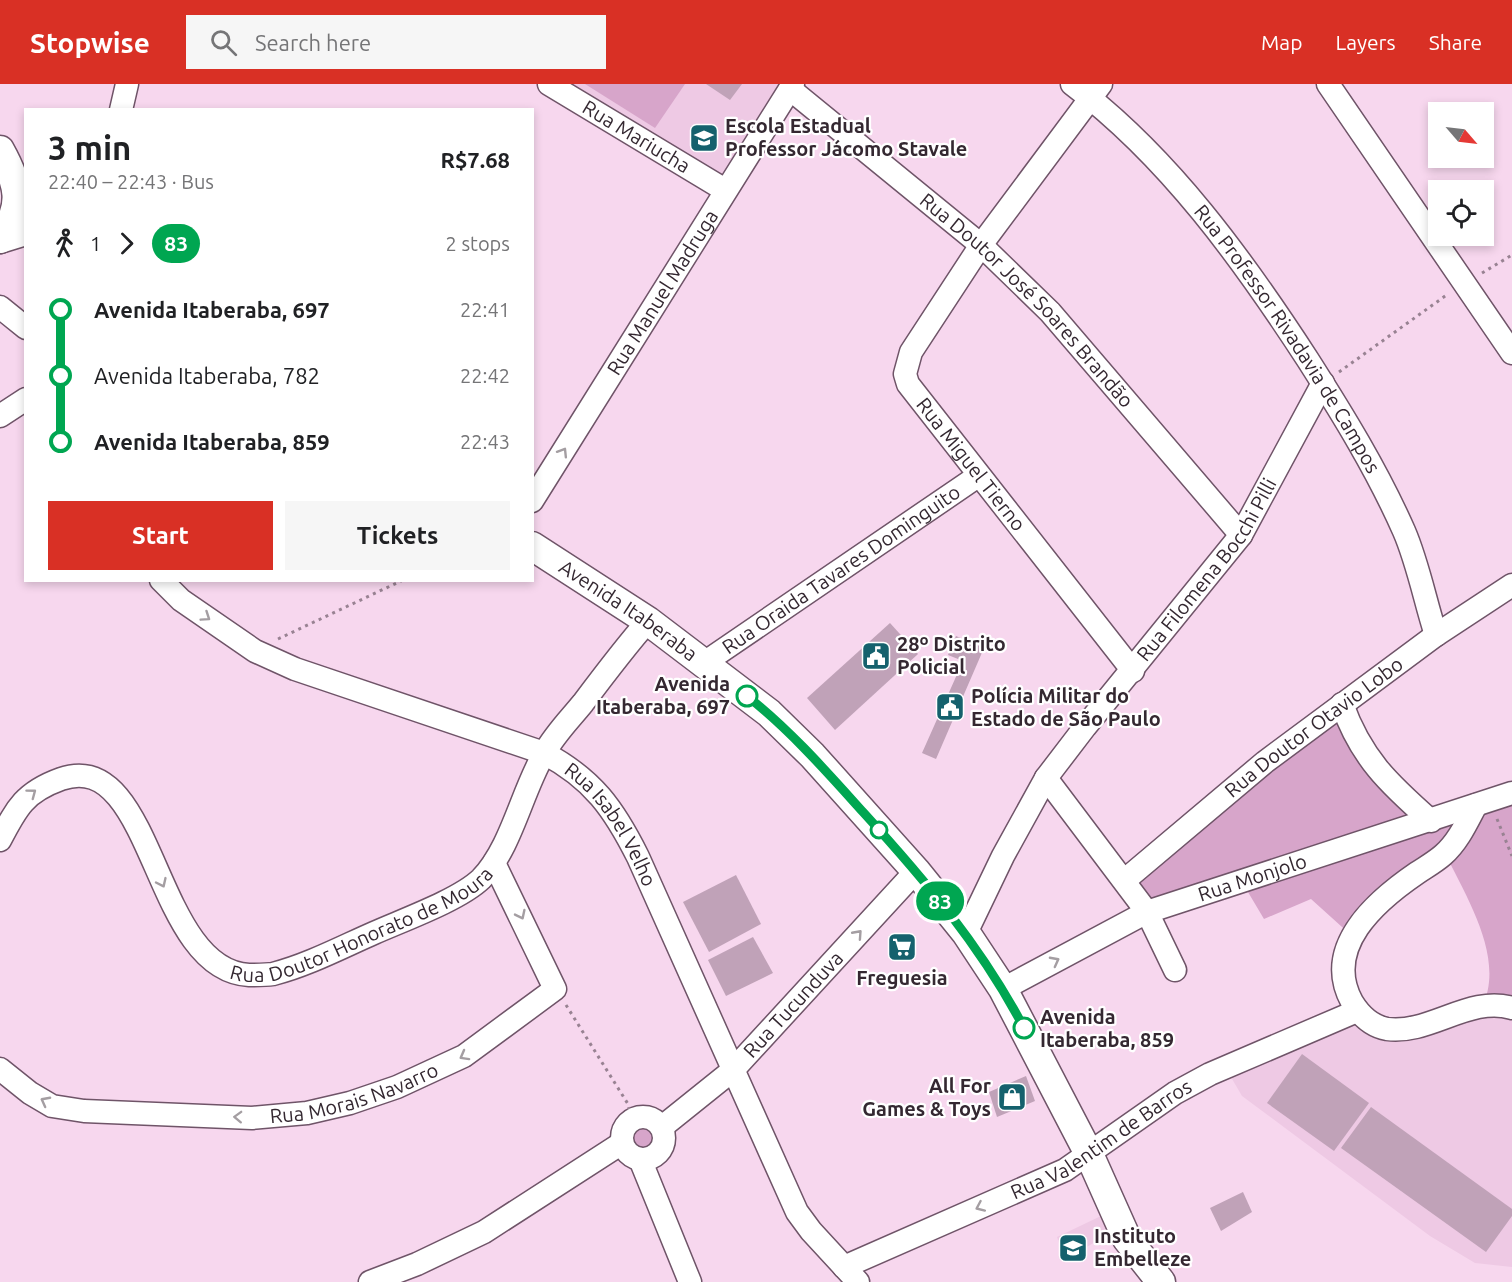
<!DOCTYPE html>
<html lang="en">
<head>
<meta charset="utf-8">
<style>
  :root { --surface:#fff; --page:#f6f6f6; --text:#202124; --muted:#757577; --accent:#d93025 }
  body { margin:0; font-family:Ubuntu,sans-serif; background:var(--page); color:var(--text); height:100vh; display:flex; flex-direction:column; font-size:22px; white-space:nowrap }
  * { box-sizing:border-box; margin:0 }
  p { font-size:20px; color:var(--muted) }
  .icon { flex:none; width:33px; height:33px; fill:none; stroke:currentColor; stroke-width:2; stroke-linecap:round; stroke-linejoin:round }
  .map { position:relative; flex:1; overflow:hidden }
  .panel { position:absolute; left:24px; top:24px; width:510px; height:474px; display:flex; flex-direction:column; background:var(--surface); border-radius:0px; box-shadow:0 3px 9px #0003 }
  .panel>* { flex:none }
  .badge { padding:0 12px; border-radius:20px; font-size:21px; line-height:39px }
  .needle { width:39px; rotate:118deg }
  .controls { position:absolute; left:1428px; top:18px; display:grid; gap:12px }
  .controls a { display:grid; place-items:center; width:66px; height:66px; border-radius:0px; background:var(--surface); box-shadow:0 3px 9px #0003; font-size:30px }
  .map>.badge { position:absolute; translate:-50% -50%; box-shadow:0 0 0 3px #fff }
  .legs { display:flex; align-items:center; gap:9px; height:66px; padding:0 24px; font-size:20px }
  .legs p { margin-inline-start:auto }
  .overview { display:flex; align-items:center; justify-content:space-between; height:102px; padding:0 24px }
  h1 { font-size:33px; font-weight:700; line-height:45px }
  .primary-button { display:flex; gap:12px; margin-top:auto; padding:12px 24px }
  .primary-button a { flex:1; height:69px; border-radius:0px; background:var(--accent); color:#fff; font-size:24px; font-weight:700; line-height:69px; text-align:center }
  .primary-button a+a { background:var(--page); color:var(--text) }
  ul { padding:0 24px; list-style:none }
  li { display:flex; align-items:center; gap:21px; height:66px; font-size:22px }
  li i { display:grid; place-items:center; width:9px; height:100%; margin:0 8px; background:currentColor }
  li i::after { content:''; width:15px; height:15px; margin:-8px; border:4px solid; border-radius:50%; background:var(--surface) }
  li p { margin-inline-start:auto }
  li:first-child i { background:linear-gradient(#0000 50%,currentColor 0) }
  li:last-child i { background:linear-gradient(currentColor 50%,#0000 0) }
  header { display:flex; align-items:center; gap:36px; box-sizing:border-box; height:84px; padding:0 30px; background:var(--accent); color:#fff }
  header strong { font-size:28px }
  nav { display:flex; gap:33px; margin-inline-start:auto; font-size:21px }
  .search { width:420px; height:54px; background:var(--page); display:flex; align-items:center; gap:15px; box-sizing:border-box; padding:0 21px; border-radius:0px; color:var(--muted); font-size:22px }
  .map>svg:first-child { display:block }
</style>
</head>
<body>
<header>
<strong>Stopwise</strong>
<div class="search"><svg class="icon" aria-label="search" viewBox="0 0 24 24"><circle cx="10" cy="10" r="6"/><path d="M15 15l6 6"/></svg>Search here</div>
<nav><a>Map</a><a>Layers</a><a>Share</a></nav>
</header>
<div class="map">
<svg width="1512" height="1198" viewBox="0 0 1512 1198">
  <rect width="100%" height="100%" fill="#f7d7ee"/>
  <g fill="#eec9e4">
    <path d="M550,0H783L733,103Z"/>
    <path d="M1500,933L1512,936V1183L1475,1179L1430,1152L1242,1012L1228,988L1349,939L1382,956L1401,958L1479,934Z"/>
    <path d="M1101,1132L1110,1149L1065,1176L1057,1153Z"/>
  </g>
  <g fill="#d7a5ca">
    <path d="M585,0H685L655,44Z"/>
    <path d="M1342,620L1431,736L1512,710V925L1482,923C1506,874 1466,813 1445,769L1352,852L1311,815L1264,835L1242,798L1147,828L1125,796Z"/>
    <circle cx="646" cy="1055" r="14"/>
  </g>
  <g fill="#c0a2b8">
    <path d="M706,0H742L730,16Z"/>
    <path d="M890,539L918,570L835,646L807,614Z"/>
    <path d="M956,552L984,564L936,675L922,669L963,577L948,571Z"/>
    <path d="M736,791L761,840L709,868L683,818Z"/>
    <path d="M753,853L773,889L726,912L708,876Z"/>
    <path d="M1302,970L1369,1019L1334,1067L1267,1019Z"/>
    <path d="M1026,992L1035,1017L997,1033L989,1008Z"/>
    <path d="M1371,1023L1512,1125V1132L1486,1168L1341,1064Z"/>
    <path d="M1243,1108L1252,1128L1221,1147L1210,1124Z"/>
  </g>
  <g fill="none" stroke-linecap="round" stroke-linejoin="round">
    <g stroke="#6f5468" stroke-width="25">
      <g id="minor">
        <path id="s1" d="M549,0L725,106"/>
        <path id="s2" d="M1072,0C1169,73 1243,176 1308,276C1343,331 1377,386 1404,447C1418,479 1425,517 1436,551"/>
        <path id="s3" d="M1101,0L981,161L911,268L905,290L908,300L1133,587"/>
        <path d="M1328,0L1512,269"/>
        <path id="s4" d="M790,5L981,161L1050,228L1241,451"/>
        <path d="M121,26L127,0"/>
        <path d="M0,158L26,150"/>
        <path d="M0,223L26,244"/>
        <path d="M0,332L26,315"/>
        <path id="s5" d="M532,417L793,0"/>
        <path id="s6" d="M161,496L181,516L255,567L295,585L544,669C593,695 614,725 638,773L797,1128L811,1147L858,1198"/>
        <path id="s7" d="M704,579L978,392"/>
        <path d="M1342,620C1361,674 1389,700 1431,737"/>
        <path d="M1046,694L1147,828L1175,886"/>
        <path d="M1476,721C1467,738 1458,758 1443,771C1435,778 1426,783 1417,789C1376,817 1322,863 1352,918C1360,931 1371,942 1387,945C1429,951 1470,911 1512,924"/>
        <path id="s8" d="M0,756C17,723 25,708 61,695C155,662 152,886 249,891C257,891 266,891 273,890C308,881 342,863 374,849C403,836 459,816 481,795C512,763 522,706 545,668C555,650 570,635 583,619C604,591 625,563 648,537"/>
        <path id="s9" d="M1125,796L1265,678L1436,551L1512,501"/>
        <path id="s10" d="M966,849L1003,772L1046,694L1085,643L1241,451L1323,299"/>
        <path id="s11" d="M1003,905L1147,828L1512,709"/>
        <path id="s12" d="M0,985L30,1009L52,1022L84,1027L252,1034L307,1029L350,1019L397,1003L464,972L555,905L494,779"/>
        <circle cx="643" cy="1054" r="21"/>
        <path id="s13" d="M662,1043L733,986L916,787"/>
        <path d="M640,1075L690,1198"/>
        <path id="s14" d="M844,1183L1065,1086L1175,1009L1210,990L1357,927"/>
        <path d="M370,1198L417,1180L484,1148L622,1059"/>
      </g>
    </g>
    <g stroke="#6f5468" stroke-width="31">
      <g id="major">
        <path d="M0,66C19,100 25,122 0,155"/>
        <path id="s15" d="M532,462L648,537L769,629L812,671L916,787L966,849L1003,905L1089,1070L1127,1155L1161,1198"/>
      </g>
    </g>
    <g stroke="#988292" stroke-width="3" stroke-dasharray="3 4.5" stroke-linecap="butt">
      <path d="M1482,189L1512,171"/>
      <path d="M1339,288L1448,210"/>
      <path d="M278,555L403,496"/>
      <path d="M1497,735L1512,772"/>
      <path d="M566,921L628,1020L631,1035"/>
    </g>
    <use href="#minor" stroke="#fff" stroke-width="22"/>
    <use href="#major" stroke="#fff" stroke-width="28"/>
  </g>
  <defs><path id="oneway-chevron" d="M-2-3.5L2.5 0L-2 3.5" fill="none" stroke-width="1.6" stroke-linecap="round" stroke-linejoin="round" transform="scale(1.5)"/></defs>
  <g stroke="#a49ea2">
    <use href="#oneway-chevron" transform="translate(563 368) rotate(-58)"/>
    <use href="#oneway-chevron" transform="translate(206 533) rotate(34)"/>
    <use href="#oneway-chevron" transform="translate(32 709) rotate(-37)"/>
    <use href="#oneway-chevron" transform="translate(162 799) rotate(65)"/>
    <use href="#oneway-chevron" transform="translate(521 831) rotate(64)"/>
    <use href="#oneway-chevron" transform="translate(858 850) rotate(-48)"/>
    <use href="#oneway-chevron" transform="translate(1055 877) rotate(-28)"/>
    <use href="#oneway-chevron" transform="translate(464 972) rotate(151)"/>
    <use href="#oneway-chevron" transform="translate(45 1017) rotate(-152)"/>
    <use href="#oneway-chevron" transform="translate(238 1033) rotate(-178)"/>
    <use href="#oneway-chevron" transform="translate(980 1123) rotate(156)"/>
  </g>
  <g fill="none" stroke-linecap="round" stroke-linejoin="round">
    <g stroke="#fff" stroke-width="14">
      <path id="line-1" d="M747,612C790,646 826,687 863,728C924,795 981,862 1024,944"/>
    </g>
    <use href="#line-1" stroke="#00a651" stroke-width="9"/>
  </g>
  <defs>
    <g id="school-square" transform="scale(1.5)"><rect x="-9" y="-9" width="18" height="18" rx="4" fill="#15616d" stroke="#fff"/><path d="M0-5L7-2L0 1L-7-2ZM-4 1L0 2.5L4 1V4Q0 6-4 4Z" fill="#fff"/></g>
    <g id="civic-square" transform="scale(1.5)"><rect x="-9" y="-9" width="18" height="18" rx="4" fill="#15616d" stroke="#fff"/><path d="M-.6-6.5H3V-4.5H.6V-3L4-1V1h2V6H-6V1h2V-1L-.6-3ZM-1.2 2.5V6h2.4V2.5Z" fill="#fff"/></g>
    <g id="supermarket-square" transform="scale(1.5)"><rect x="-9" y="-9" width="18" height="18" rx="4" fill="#15616d" stroke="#fff"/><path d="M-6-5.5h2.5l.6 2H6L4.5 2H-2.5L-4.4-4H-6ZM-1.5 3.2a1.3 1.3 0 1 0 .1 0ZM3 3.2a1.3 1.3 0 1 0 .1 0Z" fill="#fff"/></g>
    <g id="shop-square" transform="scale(1.5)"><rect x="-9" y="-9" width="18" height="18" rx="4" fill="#15616d" stroke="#fff"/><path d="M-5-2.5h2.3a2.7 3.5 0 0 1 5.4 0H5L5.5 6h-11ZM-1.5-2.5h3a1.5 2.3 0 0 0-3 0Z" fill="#fff"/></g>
    <g id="university-square" transform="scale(1.5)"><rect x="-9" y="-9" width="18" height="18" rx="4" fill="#15616d" stroke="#fff"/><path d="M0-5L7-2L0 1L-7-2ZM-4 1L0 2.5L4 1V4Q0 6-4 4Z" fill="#fff"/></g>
  </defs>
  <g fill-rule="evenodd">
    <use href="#school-square" x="704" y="54"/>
    <use href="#civic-square" x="876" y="572"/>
    <use href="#civic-square" x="950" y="623"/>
    <use href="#supermarket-square" x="902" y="863"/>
    <use href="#shop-square" x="1012" y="1013"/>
    <use href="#university-square" x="1073" y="1164"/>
  </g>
  <g fill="#fff" stroke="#00a651" stroke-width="3">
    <circle cx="747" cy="612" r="10"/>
    <circle cx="879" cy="746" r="8"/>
    <circle cx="1024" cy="944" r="10"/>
  </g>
  <g text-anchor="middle" stroke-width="4.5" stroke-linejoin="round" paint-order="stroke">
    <g font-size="20" font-weight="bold" fill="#342831" stroke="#fff" text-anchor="start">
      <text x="725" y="49">Escola Estadual<tspan x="725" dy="23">Professor Jácomo Stavale</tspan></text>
      <text x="897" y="567">28º Distrito<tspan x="897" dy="23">Policial</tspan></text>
      <text x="971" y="619">Polícia Militar do<tspan x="971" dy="23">Estado de São Paulo</tspan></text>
      <text x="902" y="901" text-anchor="middle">Freguesia</text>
      <text x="991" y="1009" text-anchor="end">All For<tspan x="991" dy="23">Games &amp; Toys</tspan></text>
      <text x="1094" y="1159">Instituto<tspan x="1094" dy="23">Embelleze</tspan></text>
    </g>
    <g font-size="20" fill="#342831" stroke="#fff">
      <text dy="7" stroke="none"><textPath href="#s1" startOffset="102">Rua Mariucha</textPath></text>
      <text dy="7" stroke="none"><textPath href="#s5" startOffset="246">Rua Manuel Madruga</textPath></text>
      <text dy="7" stroke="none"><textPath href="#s4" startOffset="318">Rua Doutor José Soares Brandão</textPath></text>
      <text dy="7" stroke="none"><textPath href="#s2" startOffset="336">Rua Professor Rivadavia de Campos</textPath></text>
      <text dy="7" stroke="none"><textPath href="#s3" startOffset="464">Rua Miguel Tierno</textPath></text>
      <text dy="7" stroke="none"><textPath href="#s7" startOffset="166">Rua Oraida Tavares Dominguito</textPath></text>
      <text dy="7" stroke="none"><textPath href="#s10" startOffset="438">Rua Filomena Bocchi Pilli</textPath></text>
      <text dy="7" stroke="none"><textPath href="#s15" startOffset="116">Avenida Itaberaba</textPath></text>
      <text dy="7" stroke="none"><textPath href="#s9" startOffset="243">Rua Doutor Otavio Lobo</textPath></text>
      <text dy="7" stroke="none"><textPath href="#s6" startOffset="525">Rua Isabel Velho</textPath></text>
      <text dy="7" stroke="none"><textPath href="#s11" startOffset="274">Rua Monjolo</textPath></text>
      <text dy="7" stroke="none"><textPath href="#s8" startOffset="507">Rua Doutor Honorato de Moura</textPath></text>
      <text dy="7" stroke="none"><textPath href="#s13" startOffset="180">Rua Tucunduva</textPath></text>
      <text dy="7" stroke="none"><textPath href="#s12" startOffset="370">Rua Morais Navarro</textPath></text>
      <text dy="7" stroke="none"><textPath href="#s14" startOffset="288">Rua Valentim de Barros</textPath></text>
    </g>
    <g font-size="20" font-weight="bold" fill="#342831" stroke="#fff" text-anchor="end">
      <text x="730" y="607">Avenida<tspan x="730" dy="23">Itaberaba, 697</tspan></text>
      <text x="1040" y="940" text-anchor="start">Avenida<tspan x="1040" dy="23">Itaberaba, 859</tspan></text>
    </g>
  </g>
</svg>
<div class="controls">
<a><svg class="needle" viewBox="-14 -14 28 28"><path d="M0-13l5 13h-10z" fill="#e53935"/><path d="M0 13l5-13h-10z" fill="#757577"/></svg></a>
<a><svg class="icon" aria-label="locate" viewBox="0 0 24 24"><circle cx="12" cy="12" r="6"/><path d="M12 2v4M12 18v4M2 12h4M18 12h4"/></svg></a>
</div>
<b class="badge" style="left:940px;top:817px;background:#00a651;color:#fff">83</b>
<section class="panel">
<div class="overview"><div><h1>3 min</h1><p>22:40 – 22:43 · Bus</p></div><b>R$7.68</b></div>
<div class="legs"><svg class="icon" aria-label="walk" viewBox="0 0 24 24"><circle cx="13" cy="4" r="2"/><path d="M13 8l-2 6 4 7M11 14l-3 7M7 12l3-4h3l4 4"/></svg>1<svg class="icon" aria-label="forward" viewBox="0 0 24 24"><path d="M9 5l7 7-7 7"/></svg><b class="badge" style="background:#00a651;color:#fff">83</b><p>2 stops</p></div>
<ul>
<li><i style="color:#00a651"></i><b>Avenida Itaberaba, 697</b><p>22:41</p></li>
<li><i style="color:#00a651"></i><span>Avenida Itaberaba, 782</span><p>22:42</p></li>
<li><i style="color:#00a651"></i><b>Avenida Itaberaba, 859</b><p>22:43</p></li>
</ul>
<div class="primary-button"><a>Start</a><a>Tickets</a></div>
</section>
</div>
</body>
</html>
